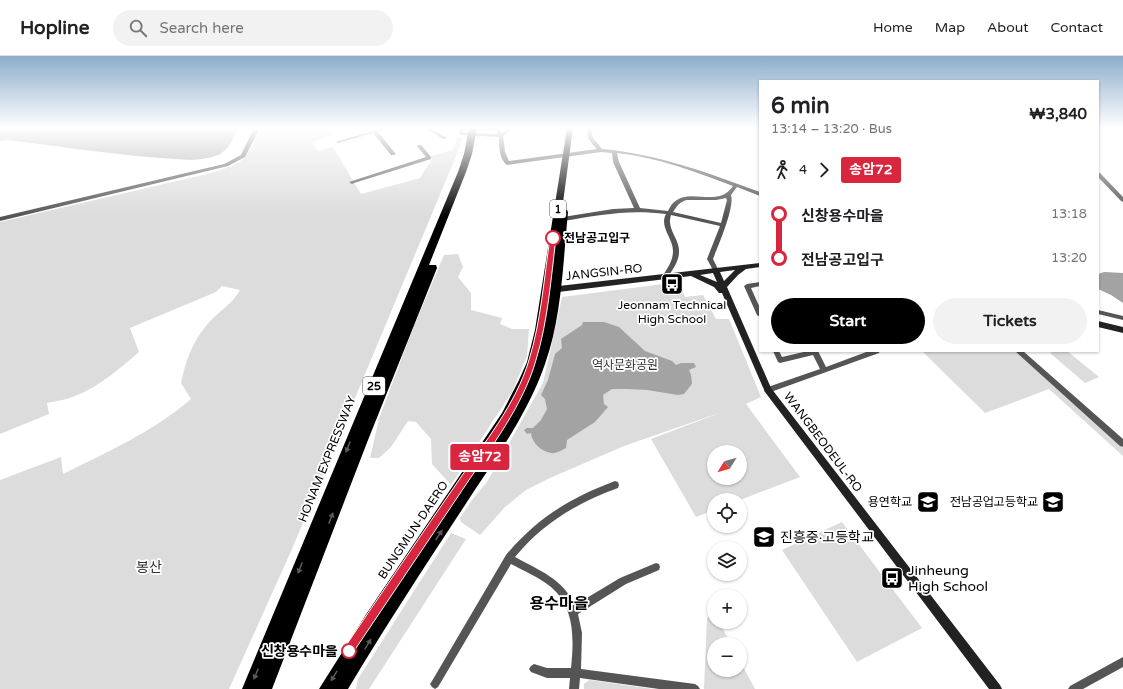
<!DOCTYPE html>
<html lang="en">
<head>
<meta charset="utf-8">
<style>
  :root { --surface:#fff; --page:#f2f2f2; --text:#202124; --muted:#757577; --line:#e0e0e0; --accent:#000 }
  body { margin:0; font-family:"Varela Round","Noto Sans KR",sans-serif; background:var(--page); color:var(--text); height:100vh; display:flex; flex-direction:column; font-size:15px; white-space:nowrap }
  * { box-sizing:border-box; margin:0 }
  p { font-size:13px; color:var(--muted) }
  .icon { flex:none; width:22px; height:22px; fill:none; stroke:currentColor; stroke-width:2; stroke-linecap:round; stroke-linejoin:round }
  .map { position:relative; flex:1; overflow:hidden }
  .panel { position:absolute; left:759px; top:24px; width:340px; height:272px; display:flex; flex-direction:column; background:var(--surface); border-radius:0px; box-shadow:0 1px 3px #0004 }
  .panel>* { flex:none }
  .badge { padding:0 8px; border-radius:3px; font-size:14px; line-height:26px }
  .needle { width:26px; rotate:233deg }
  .controls { position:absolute; left:707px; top:389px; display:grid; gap:8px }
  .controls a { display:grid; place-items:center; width:40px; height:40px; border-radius:50%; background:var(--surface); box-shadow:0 1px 3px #0004; font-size:20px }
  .map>.badge { position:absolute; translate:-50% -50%; box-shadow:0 0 0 2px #fff }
  .legs { display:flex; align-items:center; gap:6px; height:44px; padding:0 12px; font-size:13px }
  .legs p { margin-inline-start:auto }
  .head { display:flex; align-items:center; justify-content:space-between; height:68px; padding:0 12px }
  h1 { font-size:22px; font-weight:700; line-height:30px }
  .button { display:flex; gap:8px; margin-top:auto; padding:8px 12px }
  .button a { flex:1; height:46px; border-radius:24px; background:var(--accent); color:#fff; font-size:16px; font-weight:700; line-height:46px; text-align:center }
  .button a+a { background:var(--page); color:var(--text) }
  ul { padding:0 12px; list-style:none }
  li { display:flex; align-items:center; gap:14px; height:44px; font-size:15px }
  li i { display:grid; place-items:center; width:6px; height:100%; margin:0 5px; background:currentColor }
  li i::after { content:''; width:10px; height:10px; margin:-5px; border:3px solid; border-radius:50%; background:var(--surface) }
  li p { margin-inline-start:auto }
  li:first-child i { background:linear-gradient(#0000 50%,currentColor 0) }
  li:last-child i { background:linear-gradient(currentColor 50%,#0000 0) }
  header { display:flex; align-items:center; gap:24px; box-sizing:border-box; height:56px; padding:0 20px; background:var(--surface); border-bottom:1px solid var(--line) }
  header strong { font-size:19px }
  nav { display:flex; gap:22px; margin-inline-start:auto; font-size:14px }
  .search { width:280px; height:36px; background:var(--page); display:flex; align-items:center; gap:10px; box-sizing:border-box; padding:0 14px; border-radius:22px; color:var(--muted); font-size:15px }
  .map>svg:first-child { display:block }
</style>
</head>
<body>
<header>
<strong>Hopline</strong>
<div class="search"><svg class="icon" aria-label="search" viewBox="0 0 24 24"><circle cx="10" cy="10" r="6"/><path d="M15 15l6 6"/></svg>Search here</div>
<nav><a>Home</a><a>Map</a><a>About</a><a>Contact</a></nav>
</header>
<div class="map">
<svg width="1123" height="633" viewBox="0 0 1123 633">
  <rect width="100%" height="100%" fill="#fff"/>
  <g fill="#dcdcdc" fill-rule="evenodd">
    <path d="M262,72H327L332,79L312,86L318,95L333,91L361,138L420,122L432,103L431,100L452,94L457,84L455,81H462L459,93L292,493L229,633H0V424L61,401L63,418C107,396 153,376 191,343L181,327C186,305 191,288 206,270C216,257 232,249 240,234L222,230L216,236L130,272L139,296C119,313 99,331 75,340C66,344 56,345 47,347L49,358L0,378V166L211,117C247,106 245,104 262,72Z"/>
    <path d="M458,198L463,211L458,221L471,237V254L502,262L500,268L512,273H529L527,300L512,336L451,429L432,408L431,383L416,366L408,365L391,391L379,402H370L379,363L410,280L444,199Z"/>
    <path d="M679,226L685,241L703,239L716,263H729L761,341L746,348L800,421L740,444H714V454L696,461L651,383L725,355L624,390L550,422L526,434L505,451L480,479L461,466L460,462L472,444L487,426L543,327L562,241ZM714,396H740V422H714Z"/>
    <path d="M922,295H1015L1123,392V400L1049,333L985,357Z"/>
    <path d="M1054,295H1067L1099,321L1085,327L1050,297Z"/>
    <path d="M842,466L922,572L857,606L782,494Z"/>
    <path d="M451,477L466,483L369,633H356L358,623Z"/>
    <path d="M714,559V566H719L731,588H714V614H740V605L755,633H704L707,562Z"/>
    <path d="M589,624L654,633H584V628Z"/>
  </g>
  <g fill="#a3a3a3">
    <path d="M0,72H239C234,81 230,92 220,98C198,108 171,102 148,101C100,97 53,89 6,84L0,85Z"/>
    <path d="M1104,216L1123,217V247L1111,239L1098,233V218Z"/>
    <path d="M583,266H604L619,271L645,295L672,305L676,309L681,307H694L696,311L689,314L691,319L692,328L684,338L678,339L647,334L628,333H612L603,339L604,348L608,351L595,366L567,384L566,392C562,394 556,398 551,397C541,395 532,387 531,377L527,378L524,374L527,372H533L541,364L547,353L545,343L541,339L548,324L555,298L562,292L561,283L582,269Z"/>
  </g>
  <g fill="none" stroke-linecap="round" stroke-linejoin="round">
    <g fill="#555" fill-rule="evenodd">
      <path d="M383,72H389L378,76L395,97V99H391L373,77L338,87L336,86Z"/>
      <path d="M425,72H430L447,82L443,83Z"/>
      <path d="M459,72H499L502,77L508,72H512L503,80L505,96L509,105L597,93C591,87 586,81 587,72H591L593,82L602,93C658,98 708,117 760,136V140L737,131L731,139C735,151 718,190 713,203L719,215L716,217L714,216L707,203L720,170L671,159C666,173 680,183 679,196C679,206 672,214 667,223H665L662,221C667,213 673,205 673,195C673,182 659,171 666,158C628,153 600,159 563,165L560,163L563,161L613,153L634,152L613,106L612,97L601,96L507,109C499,103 499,91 499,81L461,79L459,78ZM463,74H496L498,78L463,77ZM617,97C657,101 696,116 733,130C718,153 690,130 673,147C671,149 669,153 668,155L640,152L619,106ZM726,142L727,144L721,167L673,156C677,150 679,146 687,144H716Z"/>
      <path d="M534,72H572L570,73H536Z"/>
      <path d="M417,89H421L431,101V103L354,127L352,128L349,126L426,101L417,90Z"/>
      <path d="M1098,116L1100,117L1123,141V146L1121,145L1098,121Z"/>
      <path d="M760,226V230L751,232L760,252V261L757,259L744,230L747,228Z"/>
      <path d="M1098,254L1123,260V264L1098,258Z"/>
      <path d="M773,295H779L782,301L808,295H818L826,311L869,295H880L879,297L768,337L765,336L764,334L765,332L820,313L813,299L780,307L778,306Z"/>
      <path d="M1015,295H1023L1123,383V391L1120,390Z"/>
      <path d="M615,425L618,426L619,429L618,432C577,447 543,467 515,501C540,515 562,522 575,549L620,522L656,507L659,508L660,511L659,514L626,528L578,558L582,577L581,613L695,628L698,630L700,633H659L580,622L579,633H569L570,622H547L531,616L529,613L531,610L534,608L547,612H571C574,583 575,552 551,531C539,521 524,515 511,508L438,631L435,633L432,631L430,628L432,625L506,499C537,462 570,442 615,425Z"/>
      <path d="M1123,601V611L1083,633H1068L1070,630Z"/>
    </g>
    <path fill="#555" fill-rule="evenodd" d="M254,72H260L245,101L228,110L0,165V161L224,108L241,99Z"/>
    <g fill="#222" fill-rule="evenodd">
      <path d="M760,207V211L746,213L738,219L727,231L771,332L1000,629L1002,633H989L765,336L722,237H719L714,231L691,220L550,237L546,234L550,231ZM735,214L724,225L720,216ZM713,217L717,226L700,219Z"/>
      <path d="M1098,265L1123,271V277L1098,271Z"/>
    </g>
    <path fill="#000" fill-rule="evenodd" d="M567,72H573L562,154H567L568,156C563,206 562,260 545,308C527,360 494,404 465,449C425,510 385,571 348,633H319L367,557L502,357L519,324L527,306L535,274Z"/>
    <path fill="#000" fill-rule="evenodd" d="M469,72H477L472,98L466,116L429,209H436L437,212L368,384L272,633H242L458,116L464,98Z"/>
  </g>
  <defs><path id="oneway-solid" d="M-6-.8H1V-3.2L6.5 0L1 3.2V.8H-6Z"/></defs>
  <g fill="#595959">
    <use href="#oneway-solid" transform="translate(348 391) rotate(112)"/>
    <use href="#oneway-solid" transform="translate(331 462) rotate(-69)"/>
    <use href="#oneway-solid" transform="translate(439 479) rotate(-56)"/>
    <use href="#oneway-solid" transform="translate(300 512) rotate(112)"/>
    <use href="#oneway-solid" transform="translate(368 588) rotate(-58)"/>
    <use href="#oneway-solid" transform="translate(256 618) rotate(112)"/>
    <use href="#oneway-solid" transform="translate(334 620) rotate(121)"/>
  </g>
  <linearGradient id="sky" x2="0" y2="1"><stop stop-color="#8cadcc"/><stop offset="0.45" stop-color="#fff"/><stop offset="1" stop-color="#fff" stop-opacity="0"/></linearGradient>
  <rect width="1123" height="160" fill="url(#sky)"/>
  <path fill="#d7263d" stroke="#fff" d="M553,180L556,182C551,222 548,265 536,304C523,350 491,391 465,430C427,486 390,542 352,598L349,600L345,598L343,595L345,591C383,535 421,479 459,424C484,387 516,348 529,304C541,265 544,222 550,182Z"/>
  <defs>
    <g id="bus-square" transform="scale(1.15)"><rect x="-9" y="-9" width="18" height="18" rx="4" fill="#000" stroke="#fff"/><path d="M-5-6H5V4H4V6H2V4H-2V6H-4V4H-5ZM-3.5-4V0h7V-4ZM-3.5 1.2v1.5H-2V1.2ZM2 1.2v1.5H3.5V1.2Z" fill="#fff"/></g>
    <g id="school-square" transform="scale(1.15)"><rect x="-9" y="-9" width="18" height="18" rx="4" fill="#000" stroke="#fff"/><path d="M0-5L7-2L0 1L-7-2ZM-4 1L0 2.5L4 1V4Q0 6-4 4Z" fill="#fff"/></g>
  </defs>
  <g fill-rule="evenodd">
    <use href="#bus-square" x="672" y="228"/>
    <use href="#school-square" x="928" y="446"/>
    <use href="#school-square" x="1053" y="446"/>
    <use href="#school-square" x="764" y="481"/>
    <use href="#bus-square" x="892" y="522"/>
  </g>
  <g fill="#fff" stroke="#d7263d" stroke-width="2">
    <circle cx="553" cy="182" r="7"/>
    <circle cx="349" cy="595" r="7"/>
  </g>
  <g text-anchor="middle" stroke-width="3.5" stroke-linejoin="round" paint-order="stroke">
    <g fill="#fff" stroke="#4c4c4c" stroke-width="1">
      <rect x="550" y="144" width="16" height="18" rx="3"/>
      <rect x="363" y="321" width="22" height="18" rx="3"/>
    </g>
    <g font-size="11" font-weight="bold" fill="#000">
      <text x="558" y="157">1</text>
      <text x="374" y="334">25</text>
    </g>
    <g font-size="12" font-weight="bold" fill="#000" stroke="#fff" text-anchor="start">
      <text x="564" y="186">전남공고입구</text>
    </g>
    <g font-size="12" fill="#000" stroke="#fff">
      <text transform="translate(604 216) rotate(-6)" y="4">JANGSIN-RO</text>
      <text transform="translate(823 386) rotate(53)" y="4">WANGBEODEUL-RO</text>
      <text transform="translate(327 403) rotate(-68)" y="4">HONAM EXPRESSWAY</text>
      <text transform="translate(413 474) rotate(-56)" y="4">BUNGMUN-DAERO</text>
    </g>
    <g font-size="12" fill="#000" stroke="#fff" text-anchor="end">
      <text x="672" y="253" text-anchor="middle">Jeonnam Technical<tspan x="672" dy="14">High School</tspan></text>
      <text x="912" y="450">용연학교</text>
      <text x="1038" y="450">전남공업고등학교</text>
    </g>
    <g font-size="12" fill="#333" stroke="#fff">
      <text x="625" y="313">역사문화공원</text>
    </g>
    <g font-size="14" fill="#000" stroke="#fff" text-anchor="start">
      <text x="780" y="486">진흥중·고등학교</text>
      <text x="908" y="519">Jinheung<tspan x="908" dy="16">High School</tspan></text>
    </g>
    <g font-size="14" fill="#333" stroke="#fff">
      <text x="149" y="516">봉산</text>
    </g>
    <g font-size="14" font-weight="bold" fill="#000" stroke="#fff" text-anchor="end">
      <text x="338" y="600">신창용수마을</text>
    </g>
    <g font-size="16" font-weight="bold" fill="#000" stroke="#fff">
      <text x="559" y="553">용수마을</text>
    </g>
  </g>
</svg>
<div class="controls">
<a><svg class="needle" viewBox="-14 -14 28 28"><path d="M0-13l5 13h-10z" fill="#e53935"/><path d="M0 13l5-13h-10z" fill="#757577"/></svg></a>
<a><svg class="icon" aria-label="locate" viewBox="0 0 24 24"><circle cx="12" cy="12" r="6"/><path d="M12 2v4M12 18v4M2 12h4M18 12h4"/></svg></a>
<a><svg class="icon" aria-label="layers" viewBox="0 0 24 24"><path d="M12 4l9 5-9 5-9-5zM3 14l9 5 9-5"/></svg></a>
<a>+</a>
<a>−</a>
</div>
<b class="badge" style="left:480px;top:401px;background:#d7263d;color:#fff">송암72</b>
<section class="panel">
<div class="head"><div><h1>6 min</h1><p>13:14 – 13:20 · Bus</p></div><b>₩3,840</b></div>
<div class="legs"><svg class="icon" aria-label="walk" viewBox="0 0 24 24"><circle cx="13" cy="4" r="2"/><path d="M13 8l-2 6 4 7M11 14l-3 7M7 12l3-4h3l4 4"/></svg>4<svg class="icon" aria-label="forward" viewBox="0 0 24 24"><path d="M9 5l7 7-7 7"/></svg><b class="badge" style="background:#d7263d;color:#fff">송암72</b></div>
<ul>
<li><i style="color:#d7263d"></i><b>신창용수마을</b><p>13:18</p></li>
<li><i style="color:#d7263d"></i><b>전남공고입구</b><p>13:20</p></li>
</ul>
<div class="button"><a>Start</a><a>Tickets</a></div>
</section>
</div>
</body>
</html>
